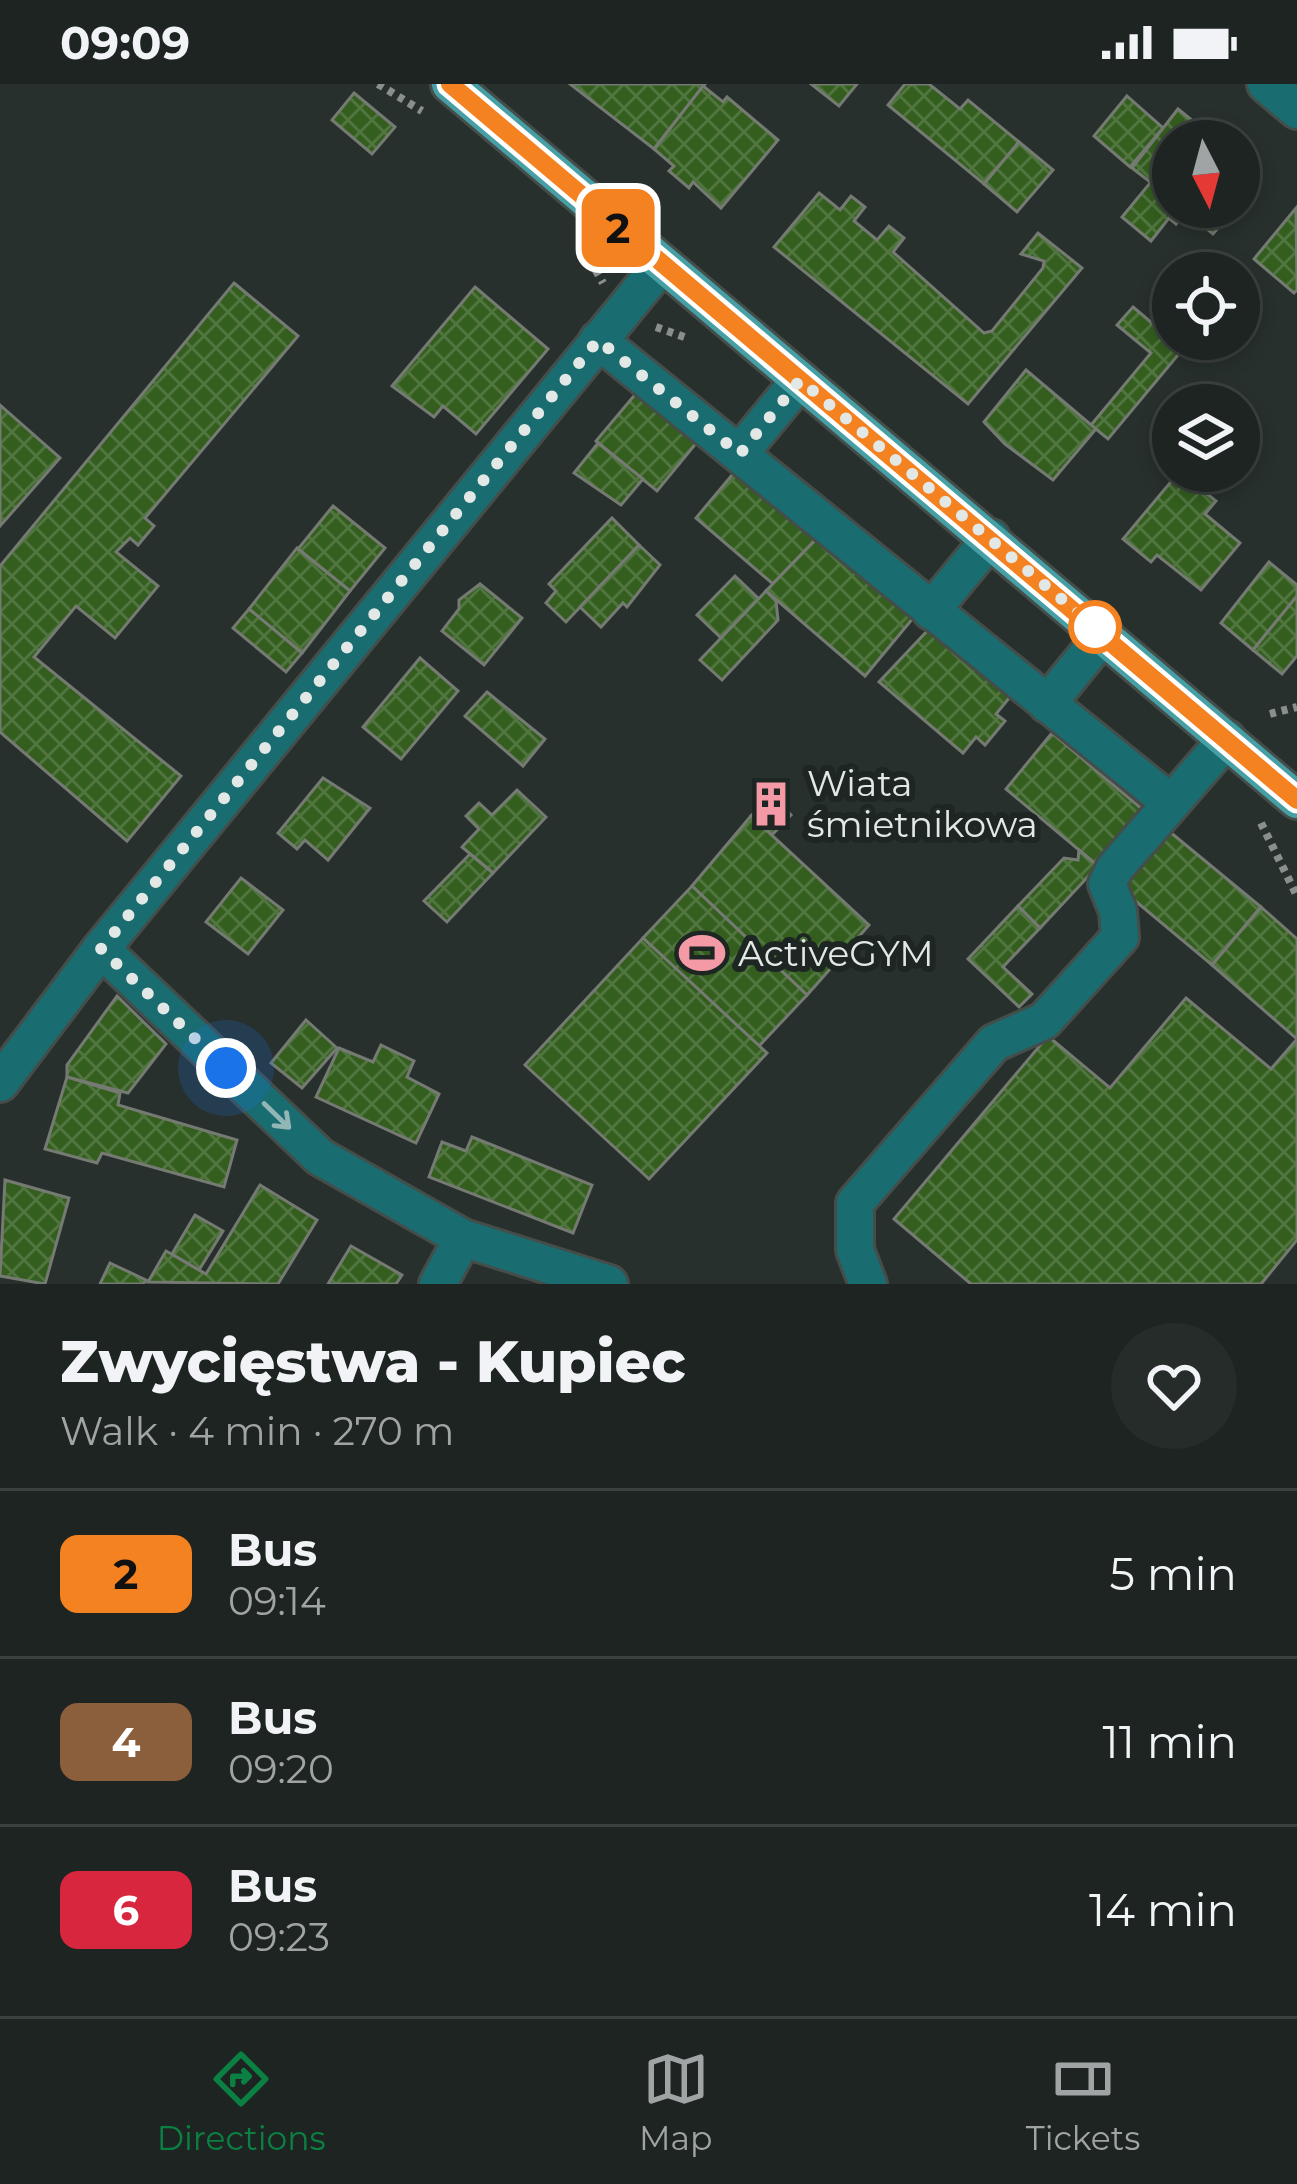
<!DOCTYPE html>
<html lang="en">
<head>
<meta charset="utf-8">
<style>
  :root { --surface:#1d2421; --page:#252c2a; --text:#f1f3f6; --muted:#a0a4a5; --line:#3b413f; --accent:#0b8043 }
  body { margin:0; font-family:Montserrat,sans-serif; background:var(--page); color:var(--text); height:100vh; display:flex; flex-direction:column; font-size:45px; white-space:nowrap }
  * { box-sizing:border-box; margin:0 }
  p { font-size:39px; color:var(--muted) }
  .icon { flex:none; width:66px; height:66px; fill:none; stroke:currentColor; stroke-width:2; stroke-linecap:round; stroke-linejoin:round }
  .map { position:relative; height:1200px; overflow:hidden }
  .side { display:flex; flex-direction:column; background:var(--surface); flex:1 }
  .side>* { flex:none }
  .badge { padding:0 24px; border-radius:18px; font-size:42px; line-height:78px }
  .needle { width:78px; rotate:174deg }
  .controls { position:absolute; left:1152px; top:36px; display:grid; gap:24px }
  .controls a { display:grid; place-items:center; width:108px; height:108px; border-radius:50%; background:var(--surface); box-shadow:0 6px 18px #0003,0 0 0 3px var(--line); font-size:60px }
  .you { position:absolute; width:60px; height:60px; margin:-30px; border:9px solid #fff; border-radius:50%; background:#1a73e8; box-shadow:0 0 0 18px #1a73e833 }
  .map>.badge { position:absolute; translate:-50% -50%; box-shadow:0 0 0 6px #fff }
  .round { display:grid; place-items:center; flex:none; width:126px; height:126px; border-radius:63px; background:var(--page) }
  .headline { display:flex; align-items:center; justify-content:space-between; height:204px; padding:0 60px }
  h1 { font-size:57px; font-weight:800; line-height:90px }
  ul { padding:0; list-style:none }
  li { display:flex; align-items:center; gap:36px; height:168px; padding:0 60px; border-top:3px solid var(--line) }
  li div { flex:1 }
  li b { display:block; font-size:45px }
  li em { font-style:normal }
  li .badge { min-width:132px; font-weight:700; text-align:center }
  .status { display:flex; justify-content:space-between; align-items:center; height:84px; padding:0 60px; background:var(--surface); direction:ltr }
  .status svg { height:33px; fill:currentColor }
  .dock { display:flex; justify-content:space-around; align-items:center; height:168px; border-top:3px solid var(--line); background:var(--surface); font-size:33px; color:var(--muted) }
  .dock a { display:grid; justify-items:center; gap:6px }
  .dock .active { color:var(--accent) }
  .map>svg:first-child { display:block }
</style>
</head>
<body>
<div class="status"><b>09:09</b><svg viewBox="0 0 49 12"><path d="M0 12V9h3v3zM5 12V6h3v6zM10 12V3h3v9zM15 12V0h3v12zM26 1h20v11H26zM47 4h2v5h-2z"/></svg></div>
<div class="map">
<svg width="1297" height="1200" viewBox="0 0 1297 1200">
  <defs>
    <pattern id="building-cross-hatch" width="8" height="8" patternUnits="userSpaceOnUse" patternTransform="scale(3)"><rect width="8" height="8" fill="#335e1e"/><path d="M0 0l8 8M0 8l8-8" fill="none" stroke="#50753f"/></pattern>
  </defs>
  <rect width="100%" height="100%" fill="#27302c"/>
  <g fill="url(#building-cross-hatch)" stroke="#757a72" stroke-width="3">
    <path d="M570,0H705L654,65Z"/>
    <path d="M811,0H857L839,22Z"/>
    <path d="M905,0H929L960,25L968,16L1019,58L984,100L888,21Z"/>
    <path d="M703,2L723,18L727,13L778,56L721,124L693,98L689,104L669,87L674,82L654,65Z"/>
    <path d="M354,9L395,43L372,70L332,36Z"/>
    <path d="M1127,12L1163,44L1130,83L1094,52Z"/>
    <path d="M1178,25L1199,42L1185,57H1173V71L1150,98L1132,84Z"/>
    <path d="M1019,58L1053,86L1017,128L984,100Z"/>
    <path d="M1150,99L1166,112L1173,104V123H1225L1230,130L1213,150L1186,128L1176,140L1169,134L1151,157L1122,133Z"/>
    <path d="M819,109L840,126L851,112L865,123L854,137L877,156L889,142L904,154L893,168L984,249L992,247L1043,184L1044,177L1021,170L1038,149L1082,184L968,320L774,163Z"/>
    <path d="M1296,124L1297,206L1294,209L1254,175Z"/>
    <path d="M234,199L298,252L145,434L154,442L138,461L130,454L116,468L158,502L115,554L76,522L34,573L181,692L127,757L0,648V482Z"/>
    <path d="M475,203L548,265L476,350L443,322L434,333L392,302Z"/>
    <path d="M1133,223L1183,265L1108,355L1091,341L1151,269L1117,241Z"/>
    <path d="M1026,286L1096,345L1053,396L1005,360L984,338Z"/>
    <path d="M638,307L698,357L657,407L596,357Z"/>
    <path d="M0,321L60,374L0,442Z"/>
    <path d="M598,359L643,395L621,421L574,389Z"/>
    <path d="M737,385L818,453L773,500L696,434Z"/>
    <path d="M1180,387H1227L1207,410L1216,417L1205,430L1240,459L1201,506L1157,471L1151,478L1123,455Z"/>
    <path d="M333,422L385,464L350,507L298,465Z"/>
    <path d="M612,434L639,461L566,538L546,519L556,507L549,500Z"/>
    <path d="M818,453L914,533L865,592L766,507Z"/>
    <path d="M639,461L660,481L627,523L623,519L601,543L580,523Z"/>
    <path d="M297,464L350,507L302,569L249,525Z"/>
    <path d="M1269,478L1297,501V512L1253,566L1221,539Z"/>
    <path d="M735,492L759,515L721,554L697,531Z"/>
    <path d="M480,500L522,534L484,581L442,547L459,525V516Z"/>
    <path d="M766,507L776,517L778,536L722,596L700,576Z"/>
    <path d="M1297,512V572L1282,590L1253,566Z"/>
    <path d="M249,525L302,569L286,588L233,544Z"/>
    <path d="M929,545L1010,613L996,630L1005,637L985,661L976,653L963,669L879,598Z"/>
    <path d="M420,574L458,607L401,675L363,643Z"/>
    <path d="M487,608L545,655L523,682L465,632Z"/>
    <path d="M1052,649L1148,730L1098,782L1006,705Z"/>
    <path d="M323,694L370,724L328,776L305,756L297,765L278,749Z"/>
    <path d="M517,706L546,733L493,789L462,763L479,745L466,732L479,719L492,731Z"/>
    <path d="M771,710L791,731L772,751L751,732Z"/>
    <path d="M751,732L869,841L807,911L692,802Z"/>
    <path d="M1170,748L1261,823L1212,881L1121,805Z"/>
    <path d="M1079,766L1098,782L1040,844L1018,822L1064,774L1078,776Z"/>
    <path d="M470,770L493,789L447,838L424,817Z"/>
    <path d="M241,794L283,826L248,870L206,838Z"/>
    <path d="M692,802L807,911L759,962L643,854Z"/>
    <path d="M1018,822L1040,844L1003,883L1032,910L1019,923L968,875Z"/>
    <path d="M1261,823L1297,855V955L1212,881Z"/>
    <path d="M643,854L767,969L649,1095L525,981Z"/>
    <path d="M117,912L166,960L128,1009L67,993V981Z"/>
    <path d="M1186,914L1271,985L1297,955V1156L1261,1200H971L894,1135L1048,952L1110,1004Z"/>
    <path d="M306,936L337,964L302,1004L271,979Z"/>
    <path d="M381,961L414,977L407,993L439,1010L416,1059L316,1013L339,964L373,978Z"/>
    <path d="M67,993L120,1009L118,1021L237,1056L224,1103L102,1069L97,1079L45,1065Z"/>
    <path d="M472,1053L592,1101L573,1149L429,1093L442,1058L466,1067Z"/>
    <path d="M5,1096L69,1114L45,1200L0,1192Z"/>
    <path d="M260,1101L317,1136L278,1200L148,1198L166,1167L206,1190Z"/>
    <path d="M195,1131L223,1147L199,1186L172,1170Z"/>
    <path d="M351,1162L402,1191L396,1200H328Z"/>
    <path d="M110,1179L146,1196L143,1200H100Z"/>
  </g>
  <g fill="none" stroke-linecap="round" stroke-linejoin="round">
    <g stroke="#454d4a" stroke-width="42">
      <g id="minor">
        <path d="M1266,0L1297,26"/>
        <path d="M598,256L739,370L800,296"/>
        <path d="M739,370L1171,719"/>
        <path d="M931,527L991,454"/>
        <path d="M1047,620L1104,550"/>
        <path d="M101,865L320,1073L463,1154L609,1200"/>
        <path d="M0,999L101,865L661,181"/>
        <path d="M438,1200L463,1154"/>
        <path d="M868,1200L855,1166V1119L994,959L1044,937L1120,853L1118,827L1107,800L1115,784L1227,655"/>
      </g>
    </g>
    <g stroke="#454d4a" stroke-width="42">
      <path id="major" d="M450,0L1297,716"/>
    </g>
    <g stroke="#888f8c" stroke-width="8" stroke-dasharray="6 6" stroke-linecap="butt">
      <path d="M378,0L422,27"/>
      <path d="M584,165L603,199"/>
      <path d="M656,243L687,254"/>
      <path d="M1270,630L1297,623"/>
      <path d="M1261,739L1297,812"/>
    </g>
    <use href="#minor" stroke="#196c70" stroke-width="36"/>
    <use href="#major" stroke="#469fa4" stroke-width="36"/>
  </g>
  <defs><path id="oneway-shaft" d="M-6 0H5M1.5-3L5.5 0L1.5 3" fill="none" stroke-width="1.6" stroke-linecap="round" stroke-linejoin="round" transform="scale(3)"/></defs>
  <use stroke="#92b6b6" href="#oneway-shaft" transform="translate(277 1032) rotate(44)"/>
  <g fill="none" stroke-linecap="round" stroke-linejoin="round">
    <g stroke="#fff" stroke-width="27">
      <path id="line" d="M450,0L1297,716"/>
    </g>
    <use href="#line" stroke="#f58220" stroke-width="18"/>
    <path stroke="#e2e8e5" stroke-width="12" stroke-dasharray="0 21.6" d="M226,984L101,865L598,256L740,370L800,296L1095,543"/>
  </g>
  <defs>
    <g id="building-bare" transform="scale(3.6)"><path d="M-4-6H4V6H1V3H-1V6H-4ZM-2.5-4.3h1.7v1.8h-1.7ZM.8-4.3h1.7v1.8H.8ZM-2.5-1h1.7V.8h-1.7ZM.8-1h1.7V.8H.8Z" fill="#f49aa6" stroke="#1d2622" stroke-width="2.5" paint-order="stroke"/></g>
    <g id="stadium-bare" transform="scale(3.6)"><path d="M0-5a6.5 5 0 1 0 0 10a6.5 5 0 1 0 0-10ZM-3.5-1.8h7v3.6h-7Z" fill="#f49aa6" stroke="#1d2622" stroke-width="2.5" paint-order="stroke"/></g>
  </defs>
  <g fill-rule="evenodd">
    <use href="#building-bare" x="771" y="720"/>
    <use href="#stadium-bare" x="702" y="869"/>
  </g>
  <circle fill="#fff" stroke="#f58220" stroke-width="6" cx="1095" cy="543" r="24"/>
  <g text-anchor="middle" stroke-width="12" stroke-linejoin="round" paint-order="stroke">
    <g font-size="36" fill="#e2e8e5" stroke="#1d2622" text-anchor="start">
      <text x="807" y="712">Wiata<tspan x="807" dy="41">śmietnikowa</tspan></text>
      <text x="738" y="882">ActiveGYM</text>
    </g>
  </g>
</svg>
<div class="controls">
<a><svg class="needle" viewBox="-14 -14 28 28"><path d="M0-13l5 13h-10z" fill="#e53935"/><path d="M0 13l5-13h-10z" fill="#a0a4a5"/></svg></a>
<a><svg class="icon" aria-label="locate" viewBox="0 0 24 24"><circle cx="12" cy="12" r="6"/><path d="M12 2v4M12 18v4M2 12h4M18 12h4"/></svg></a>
<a><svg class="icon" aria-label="layers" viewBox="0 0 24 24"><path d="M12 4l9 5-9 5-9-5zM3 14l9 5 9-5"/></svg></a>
</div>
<div class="you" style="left:226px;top:984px"></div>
<b class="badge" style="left:618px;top:144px;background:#f58220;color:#111">2</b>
</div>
<section class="side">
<div class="headline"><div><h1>Zwycięstwa - Kupiec</h1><p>Walk · 4 min · 270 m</p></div><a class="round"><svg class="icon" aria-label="heart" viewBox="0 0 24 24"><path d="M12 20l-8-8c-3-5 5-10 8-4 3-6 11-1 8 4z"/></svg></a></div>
<ul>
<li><span class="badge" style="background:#f58220;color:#111">2</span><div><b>Bus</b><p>09:14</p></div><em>5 min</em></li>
<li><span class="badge" style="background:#8b5e3c;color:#fff">4</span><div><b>Bus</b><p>09:20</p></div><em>11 min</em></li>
<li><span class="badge" style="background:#d7263d;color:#fff">6</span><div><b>Bus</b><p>09:23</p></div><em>14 min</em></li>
</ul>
</section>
<nav class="dock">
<a class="active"><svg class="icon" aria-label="directions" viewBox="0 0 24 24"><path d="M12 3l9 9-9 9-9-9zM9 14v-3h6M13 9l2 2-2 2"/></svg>Directions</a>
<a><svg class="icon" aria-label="map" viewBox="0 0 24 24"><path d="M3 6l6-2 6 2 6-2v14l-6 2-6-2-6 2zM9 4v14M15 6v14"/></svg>Map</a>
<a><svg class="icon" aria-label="tickets" viewBox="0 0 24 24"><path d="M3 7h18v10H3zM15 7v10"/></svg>Tickets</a>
</nav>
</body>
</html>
